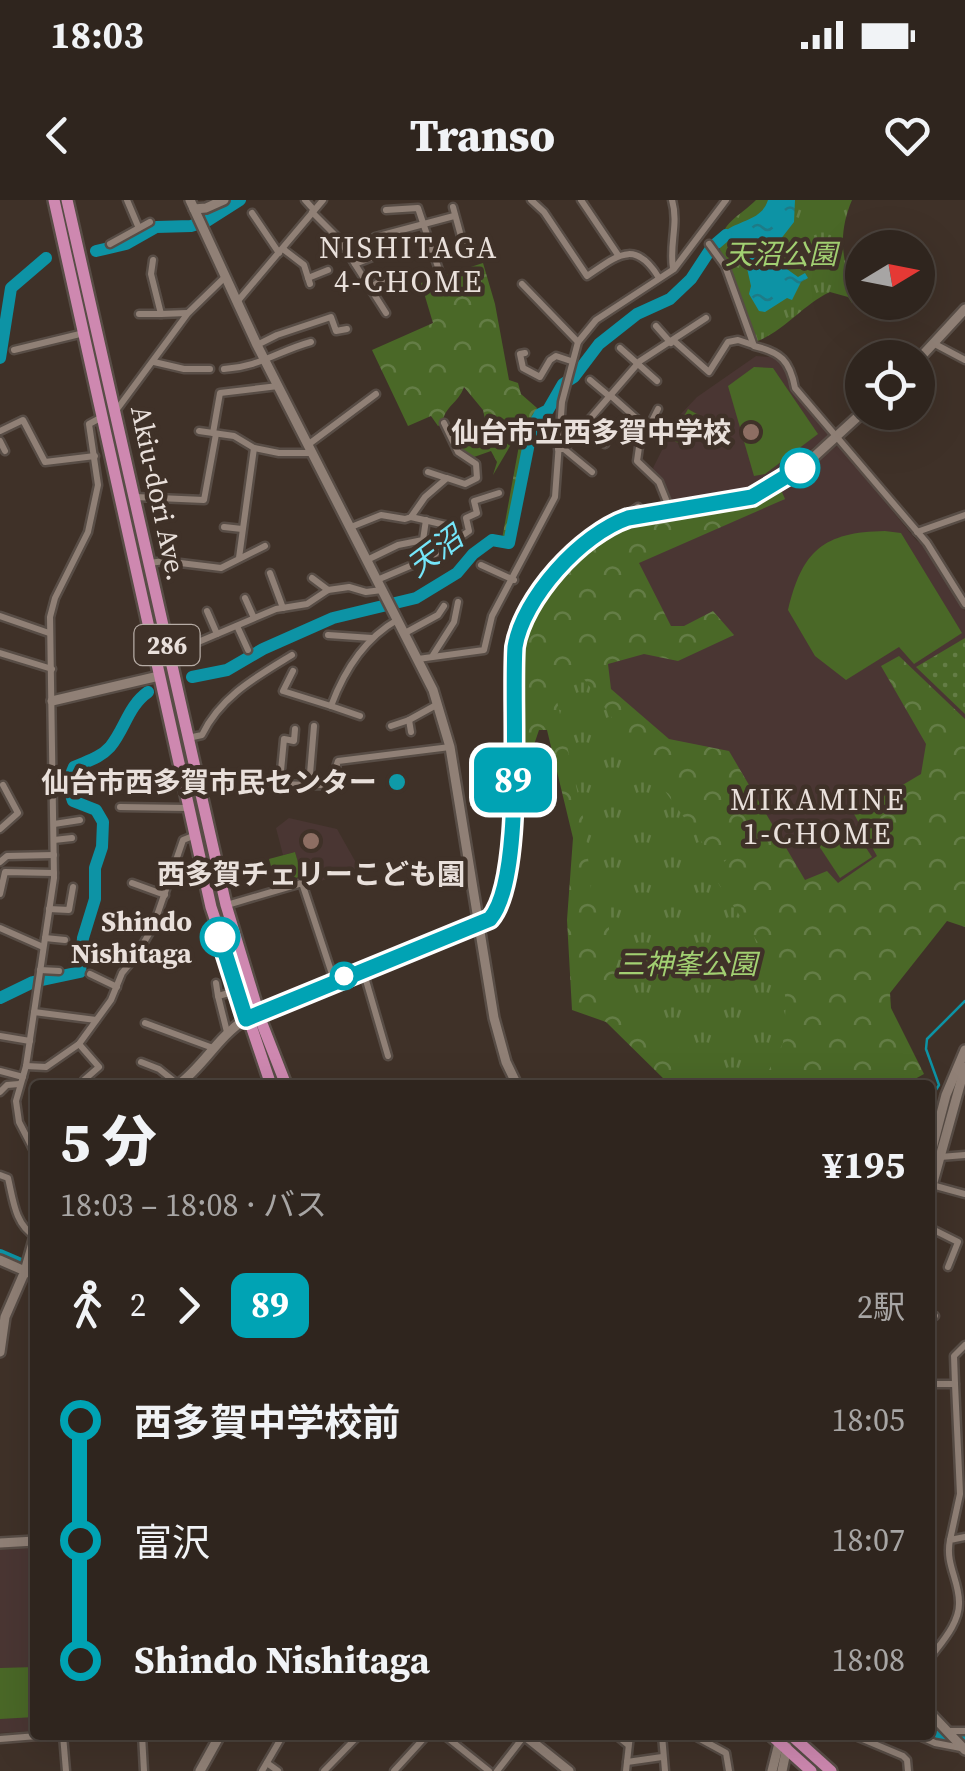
<!DOCTYPE html>
<html lang="ja">
<head>
<meta charset="utf-8">
<style>
  :root { --surface:#2f251e; --page:#372d27; --text:#f1f3f6; --muted:#a7a5a4; --line:#4a423c }
  body { margin:0; font-family:"Source Serif 4","Noto Sans JP",serif; background:var(--page); color:var(--text); height:100vh; display:flex; flex-direction:column; font-size:38px; white-space:nowrap }
  * { box-sizing:border-box; margin:0 }
  p { font-size:32px; color:var(--muted) }
  .icon { flex:none; width:55px; height:55px; fill:none; stroke:currentColor; stroke-width:2; stroke-linecap:round; stroke-linejoin:round }
  .map { position:relative; flex:1; overflow:hidden }
  .drawer { position:absolute; left:30px; top:880px; width:905px; height:660px; display:flex; flex-direction:column; background:var(--surface); border-radius:10px; box-shadow:0 10px 40px #0002,0 0 0 2px var(--line) }
  .drawer>* { flex:none }
  .badge { padding:0 20px; border-radius:15px; font-size:35px; line-height:65px }
  .needle { width:65px; rotate:80deg }
  .tools { position:absolute; left:845px; top:30px; display:grid; gap:20px }
  .tools a { display:grid; place-items:center; width:90px; height:90px; border-radius:50%; background:var(--surface); box-shadow:0 10px 40px #0002,0 0 0 2px var(--line); font-size:50px }
  .map>.badge { position:absolute; translate:-50% -50%; box-shadow:0 0 0 5px #fff }
  .legs { display:flex; align-items:center; gap:15px; height:110px; padding:0 30px; font-size:32px }
  .legs p { margin-inline-start:auto }
  .summary { display:flex; align-items:center; justify-content:space-between; height:170px; padding:0 30px }
  h1 { font-size:55px; font-weight:800; line-height:75px }
  ul { padding:0 30px; list-style:none }
  li { display:flex; align-items:center; gap:35px; height:120px; font-size:38px }
  li i { display:grid; place-items:center; width:15px; height:100%; margin:0 12px; background:currentColor }
  li i::after { content:''; width:25px; height:25px; margin:-12px; border:8px solid; border-radius:50%; background:var(--surface) }
  li p { margin-inline-start:auto }
  li:first-child i { background:linear-gradient(#0000 50%,currentColor 0) }
  li:last-child i { background:linear-gradient(currentColor 50%,#0000 0) }
  .status { display:flex; justify-content:space-between; align-items:center; height:70px; padding:0 50px; background:var(--surface); direction:ltr }
  .status svg { height:28px; fill:currentColor }
  header { display:flex; justify-content:space-between; align-items:center; height:130px; padding:0 30px; background:var(--surface); font-size:45px; font-weight:800 }
  .map>svg:first-child { display:block }
</style>
</head>
<body>
<div class="status"><b>18:03</b><svg viewBox="0 0 49 12"><path d="M0 12V9h3v3zM5 12V6h3v6zM10 12V3h3v9zM15 12V0h3v12zM26 1h20v11H26zM47 4h2v5h-2z"/></svg></div>
<header><svg class="icon" aria-label="back" viewBox="0 0 24 24"><path d="M15 5l-7 7 7 7"/></svg>Transo<svg class="icon" aria-label="heart" viewBox="0 0 24 24"><path d="M12 20l-8-8c-3-5 5-10 8-4 3-6 11-1 8 4z"/></svg></header>
<div class="map">
<svg width="965" height="1571" viewBox="0 0 965 1571">
  <defs>
    <pattern id="grass-dots" width="8" height="8" patternUnits="userSpaceOnUse" patternTransform="scale(2.5)"><rect width="8" height="8" fill="#4a6827"/><path d="M2 2h.1M6 6h.1" fill="none" stroke="#647d46" stroke-width="1.8" stroke-linecap="round"/></pattern>
    <pattern id="forest-crowns" width="20" height="18" patternUnits="userSpaceOnUse" patternTransform="scale(2.5)"><rect width="20" height="18" fill="#4a6827"/><path d="M2 6a3 3 0 1 1 6 0M12 15a3 3 0 1 1 6 0" fill="none" stroke="#647d46"/></pattern>
    <pattern id="park-tufts" width="24" height="20" patternUnits="userSpaceOnUse" patternTransform="scale(2.5)"><rect width="24" height="20" fill="#4a6827"/><path d="M3 7l-1-3M5 7V3M7 7l1-3M15 17l-1-3M17 17v-4M19 17l1-3" fill="none" stroke="#647d46"/></pattern>
    <pattern id="water-ripples" width="26" height="14" patternUnits="userSpaceOnUse" patternTransform="scale(2.5)"><rect width="26" height="14" fill="#0d93a5"/><path d="M2 4q2-2 4 0t4 0M15 11q2-2 4 0t4 0" fill="none" stroke="#1e7b87"/></pattern>
  </defs>
  <rect width="100%" height="100%" fill="#3f3128"/>
  <g fill="#4a3633">
    <path d="M756,156L772,157L784,166L793,190L831,234L764,285L733,296L671,305L653,268L679,216L697,197Z"/>
    <path d="M838,245L917,341L923,345L965,411V616L815,704L603,494L591,348L753,305L782,290Z"/>
    <path d="M289,618L337,629L359,668L309,685L308,676H302L295,652L283,655L276,628Z"/>
    <path d="M35,1348V1531L0,1533V1350Z"/>
  </g>
  <path fill="url(#grass-dots)" d="M965,438V514L916,467Z"/>
  <g fill="url(#forest-crowns)">
    <path d="M483,63L495,104L509,180L518,183L521,194L537,208L508,340L502,339L520,240L516,236L493,275L497,262L491,251L474,257L462,249L456,236L486,224L483,210L464,187C458,204 445,205 442,224L438,226L431,216L408,226L372,150L433,123L421,83Z"/>
    <path d="M781,290L785,299L639,363L671,426H684L713,411L734,435L678,461L644,454L608,464L611,489L669,539L729,551L805,680L827,671L838,683L877,656L854,614L921,574L926,544L881,466L899,456L965,519V727L947,721L890,793L891,808L924,874L904,885H670L606,822L572,810L567,720L573,638L547,530H539L518,592L523,440L539,403L589,347L615,329L743,306Z"/>
  </g>
  <g fill="url(#park-tufts)">
    <path d="M756,0H852C843,21 840,43 846,66L862,67V90L852,103L848,97L830,92C802,105 784,132 755,142L720,50C719,23 739,17 756,0Z"/>
    <path d="M579,472L709,652L728,641L735,652L724,662L718,683L783,780L786,803L783,843L769,870L728,885H718L704,876L679,848L634,817L621,795L609,729V691L591,689L585,626L553,483Z"/>
    <path d="M295,652L302,676L276,684L269,659Z"/>
  </g>
  <g fill="#4a6827">
    <path d="M754,167L773,168L818,234L765,274L754,276L728,186Z"/>
    <path d="M688,209L704,218L687,248L671,239Z"/>
    <path d="M885,331L901,333L962,433L914,464L899,447L846,480L815,456L788,410C802,351 823,332 885,331Z"/>
    <path d="M852,626L872,657L840,678L819,646Z"/>
    <path d="M35,1467V1517L0,1519V1468Z"/>
  </g>
  <path fill="url(#water-ripples)" d="M768,0H795L794,22L780,40L777,62L798,77L805,73L808,78L801,82L792,100L787,98L765,112L759,111L749,94L751,86L741,41L728,38L725,31C740,20 762,20 768,0Z"/>
  <g fill="none" stroke-linecap="round" stroke-linejoin="round">
    <path stroke="#0d93a5" stroke-width="2.5" d="M930,899L939,885L926,849L927,839L965,801"/>
    <g stroke="#0d93a5" stroke-width="12">
      <path d="M96,51L126,44L156,27L191,26L207,21L240,0"/>
      <path d="M0,158L11,88L46,58"/>
      <path d="M192,477L227,470L263,449L333,418L416,398L457,373L473,354L492,340L509,343L532,228L540,214L548,210L563,184L574,177L599,144L637,114L670,99L691,79L712,47L726,35"/>
      <path d="M0,798L33,782L80,772L83,738L95,699V668L102,647L103,622L96,610L73,601C69,591 69,577 74,567C87,561 100,558 110,547C125,529 128,506 148,492"/>
      <path d="M0,1055L35,1070"/>
      <path d="M930,1534L941,1539L965,1541"/>
    </g>
    <g stroke="#584d46" stroke-width="11">
      <g id="minor">
        <path d="M127,0L138,26"/>
        <path d="M305,0L314,10"/>
        <path d="M531,0L544,12L587,76C617,56 635,38 659,78"/>
        <path d="M581,0L618,55"/>
        <path d="M672,0C679,24 669,44 673,68"/>
        <path d="M453,7L465,51"/>
        <path d="M386,10L418,8L440,73"/>
        <path d="M312,12L339,39L386,113"/>
        <path d="M252,13L279,53"/>
        <path d="M375,37L454,16"/>
        <path d="M110,44L150,22"/>
        <path d="M709,44L725,66L754,146C781,152 790,161 795,188L927,343L965,404"/>
        <path d="M283,49L304,65L310,84"/>
        <path d="M153,60L151,74L161,114L187,113"/>
        <path d="M355,64L380,54L382,36"/>
        <path d="M308,78L328,70"/>
        <path d="M522,84L578,142"/>
        <path d="M370,88L386,77"/>
        <path d="M237,102L323,0"/>
        <path d="M139,114H161"/>
        <path d="M656,126L671,143"/>
        <path d="M674,141L709,172L728,142L738,140L753,145"/>
        <path d="M933,143L965,160"/>
        <path d="M257,145L277,135L331,117L336,131L347,129"/>
        <path d="M620,148L657,181"/>
        <path d="M14,150L84,133"/>
        <path d="M525,153L520,154L523,168L540,177L550,160L556,156L571,161"/>
        <path d="M154,162L184,169H210"/>
        <path d="M224,169C259,167 278,151 311,142"/>
        <path d="M590,180L609,196"/>
        <path d="M610,195L637,219"/>
        <path d="M658,209L639,247L637,261L659,282L671,312"/>
        <path d="M115,212L188,113L224,78"/>
        <path d="M583,225L605,244"/>
        <path d="M0,231L23,220L45,262L95,256"/>
        <path d="M199,231L234,236L254,248L279,253H312"/>
        <path d="M213,233L220,193L278,186"/>
        <path d="M0,241L5,251"/>
        <path d="M309,244L376,194"/>
        <path d="M558,249H564L640,161L706,118"/>
        <path d="M564,249L592,272"/>
        <path d="M428,272L446,278"/>
        <path d="M135,297L204,300L216,234"/>
        <path d="M411,317L450,326"/>
        <path d="M620,320L638,307"/>
        <path d="M224,327L242,329"/>
        <path d="M351,327L381,315L405,319L411,317L425,297L447,278L465,284L477,278L476,264L458,252L444,223"/>
        <path d="M917,332L965,315"/>
        <path d="M239,358L254,248"/>
        <path d="M367,360L398,345L423,340L426,320"/>
        <path d="M150,363L164,361L221,368L265,346"/>
        <path d="M481,365L514,380"/>
        <path d="M270,373L283,408"/>
        <path d="M312,378L328,390"/>
        <path d="M377,380L429,358L469,331L466,318L477,313L474,301L499,293"/>
        <path d="M245,398L254,418"/>
        <path d="M207,411L217,434"/>
        <path d="M0,416L49,433"/>
        <path d="M237,426L248,450"/>
        <path d="M405,433L438,415L444,406"/>
        <path d="M328,435L372,438"/>
        <path d="M0,453L52,469"/>
        <path d="M170,454L276,409L307,404L328,390L349,387L366,392L382,390"/>
        <path d="M433,455L454,422L458,402"/>
        <path d="M418,459L484,450L492,416L555,297L562,202L578,142L596,120L674,69L726,0"/>
        <path d="M293,471L283,491L331,506C344,471 364,439 397,420"/>
        <path d="M331,506L360,516"/>
        <path d="M409,520L411,532"/>
        <path d="M391,526L409,520L438,504"/>
        <path d="M188,538L202,535C221,496 256,477 292,455"/>
        <path d="M228,579C249,579 320,590 331,583L338,561L450,547"/>
        <path d="M280,581L284,539L294,541L295,529"/>
        <path d="M309,586L314,526"/>
        <path d="M120,607L187,608"/>
        <path d="M54,624L80,620"/>
        <path d="M0,629L18,613L3,585"/>
        <path d="M54,640L72,638"/>
        <path d="M0,662L7,656L54,655"/>
        <path d="M132,683L165,695"/>
        <path d="M0,694L5,672L54,673"/>
        <path d="M227,705L302,683L334,780"/>
        <path d="M49,709L69,710L73,687"/>
        <path d="M0,728L43,747"/>
        <path d="M45,738L65,740"/>
        <path d="M114,751L134,759"/>
        <path d="M40,770L59,771"/>
        <path d="M363,770L388,856"/>
        <path d="M90,774L117,787"/>
        <path d="M216,783L218,796"/>
        <path d="M34,812L96,820"/>
        <path d="M145,823L213,848"/>
        <path d="M227,832L218,796L229,793"/>
        <path d="M0,836L30,841"/>
        <path d="M79,844L99,867L84,880"/>
        <path d="M141,862L159,869L179,885"/>
        <path d="M26,866L46,867L79,844L111,800L122,773L136,756L153,727L183,640L193,636"/>
        <path d="M0,871L23,877"/>
        <path d="M0,892L7,885L19,884"/>
        <path d="M35,953L19,922L16,901L26,866L54,678L50,417L55,398L88,332L98,285L89,224L104,216"/>
        <path d="M940,957L965,955"/>
        <path d="M0,975L8,978C13,999 15,1025 35,1036"/>
        <path d="M932,985L965,994"/>
        <path d="M930,1028L958,1042L948,1067"/>
        <path d="M930,1115L935,1116"/>
        <path d="M930,1184H955L960,1294L950,1340"/>
        <path d="M955,1184L954,1156L965,1145"/>
        <path d="M930,1458C941,1443 960,1423 959,1402C959,1380 945,1364 950,1340L965,1337"/>
        <path d="M946,1531H965"/>
        <path d="M63,1535L66,1571"/>
        <path d="M142,1535L144,1571"/>
        <path d="M444,1535L489,1571"/>
        <path d="M616,1535L627,1544"/>
        <path d="M662,1535L665,1571"/>
        <path d="M693,1535L726,1553L729,1571"/>
        <path d="M853,1535L903,1556L907,1560L908,1571"/>
        <path d="M917,1535L935,1543L961,1548"/>
        <path d="M0,1539L50,1535"/>
        <path d="M627,1562L662,1557"/>
        <path d="M267,1563L278,1571"/>
        <path d="M262,1571L283,1535"/>
        <path d="M324,1571L359,1535"/>
        <path d="M394,1571L427,1535"/>
        <path d="M497,1571L525,1535"/>
        <path d="M626,1571L630,1535"/>
      </g>
    </g>
    <g stroke="#584d46" stroke-width="14">
      <g id="tertiary">
        <path d="M190,0L257,145L433,490L450,547L494,818L506,862L517,885"/>
        <path d="M194,9L206,8L224,0"/>
        <path d="M918,160L965,109"/>
        <path d="M52,501L159,476"/>
        <path d="M178,885C204,866 218,836 246,819L490,719L498,709L514,620L515,447L518,429L531,401L559,370L609,325L628,319L731,302L762,293L805,265L863,212"/>
        <path d="M930,956L946,895L965,850"/>
        <path d="M930,993L965,867"/>
        <path d="M35,1036L25,1071L35,1076"/>
        <path d="M0,1060L25,1071L5,1117L0,1152"/>
        <path d="M0,1343L35,1341"/>
        <path d="M930,1513L965,1550"/>
        <path d="M524,1535L569,1571"/>
        <path d="M200,1571L220,1535"/>
        <path d="M772,1571L781,1535"/>
        <path d="M782,1571L787,1547"/>
      </g>
    </g>
    <g stroke="#584d46" stroke-width="16">
      <g id="trunk">
        <path d="M54,0L211,707L271,885"/>
        <path d="M67,0L226,705L261,821L286,885"/>
        <path d="M771,1535L811,1571"/>
        <path d="M791,1535L831,1571"/>
      </g>
    </g>
    <use href="#minor" stroke="#908076" stroke-width="6"/>
    <use href="#tertiary" stroke="#908076" stroke-width="9"/>
    <use href="#trunk" stroke="#ce88b0" stroke-width="11"/>
  </g>
  <g fill="none" stroke-linecap="round" stroke-linejoin="round">
    <g stroke="#fff" stroke-width="22">
      <path id="line-1" d="M220,737L246,819L490,719C525,679 511,505 515,447C523,398 581,334 628,318L752,297L800,268"/>
    </g>
    <use href="#line-1" stroke="#00a3b4" stroke-width="15"/>
  </g>
  <g fill="#8d6e63" stroke="#3f3128" stroke-width="4">
    <circle cx="751" cy="232" r="10"/>
    <circle cx="311" cy="641" r="10"/>
  </g>
  <g fill="#fff" stroke="#00a3b4" stroke-width="5">
    <circle cx="800" cy="268" r="18"/>
    <circle cx="220" cy="737" r="18"/>
    <circle cx="344" cy="776" r="12"/>
  </g>
  <circle fill="#0f9aa8" stroke="#3f3128" stroke-width="4" cx="397" cy="582" r="10"/>
  <g text-anchor="middle" stroke-width="9" stroke-linejoin="round" paint-order="stroke">
    <rect fill="#3f3128" stroke="#b6aca5" stroke-width="2.5" x="134.5" y="425" width="65" height="40" rx="8"/>
    <g font-size="25" font-weight="bold" fill="#e9e0db">
      <text x="167" y="454">286</text>
    </g>
    <g font-size="28" font-style="italic" fill="#a2d072" stroke="#3f3128">
      <text x="781" y="64">天沼公園</text>
      <text x="687" y="774">三神峯公園</text>
    </g>
    <g font-size="28" font-weight="bold" fill="#e9e0db" stroke="#3f3128" text-anchor="end">
      <text x="731" y="242">仙台市立西多賀中学校</text>
      <text x="377" y="592">仙台市西多賀市民センター</text>
      <text x="311" y="684" text-anchor="middle">西多賀チェリーこども園</text>
    </g>
    <g font-size="28" fill="#e9e0db" stroke="#3f3128">
      <text transform="translate(159 293) rotate(78)" y="10">Akiu-dori Ave.</text>
    </g>
    <g font-size="28" font-weight="bold" fill="#e9e0db" stroke="#3f3128" text-anchor="end">
      <text x="192" y="731">Shindo<tspan x="192" dy="32">Nishitaga</tspan></text>
    </g>
    <g font-size="30" letter-spacing="2.5" fill="#e9e0db" stroke="#3f3128">
      <text x="409" y="58">NISHITAGA<tspan x="409" dy="34">4-CHOME</tspan></text>
      <text x="818" y="610">MIKAMINE<tspan x="818" dy="34">1-CHOME</tspan></text>
    </g>
    <g font-size="30" font-style="italic" fill="#75e6fa" stroke="#3f3128">
      <text transform="translate(435 352) rotate(-37)" y="10">天沼</text>
    </g>
  </g>
</svg>
<div class="tools">
<a><svg class="needle" viewBox="-14 -14 28 28"><path d="M0-13l5 13h-10z" fill="#e53935"/><path d="M0 13l5-13h-10z" fill="#a7a5a4"/></svg></a>
<a><svg class="icon" aria-label="locate" viewBox="0 0 24 24"><circle cx="12" cy="12" r="6"/><path d="M12 2v4M12 18v4M2 12h4M18 12h4"/></svg></a>
</div>
<b class="badge" style="left:513px;top:580px;background:#00a3b4;color:#fff">89</b>
<section class="drawer">
<div class="summary"><div><h1>5 分</h1><p>18:03 – 18:08 · バス</p></div><b>¥195</b></div>
<div class="legs"><svg class="icon" aria-label="walk" viewBox="0 0 24 24"><circle cx="13" cy="4" r="2"/><path d="M13 8l-2 6 4 7M11 14l-3 7M7 12l3-4h3l4 4"/></svg>2<svg class="icon" aria-label="forward" viewBox="0 0 24 24"><path d="M9 5l7 7-7 7"/></svg><b class="badge" style="background:#00a3b4;color:#fff">89</b><p>2駅</p></div>
<ul>
<li><i style="color:#00a3b4"></i><b>西多賀中学校前</b><p>18:05</p></li>
<li><i style="color:#00a3b4"></i><span>富沢</span><p>18:07</p></li>
<li><i style="color:#00a3b4"></i><b>Shindo Nishitaga</b><p>18:08</p></li>
</ul>
</section>
</div>
</body>
</html>
